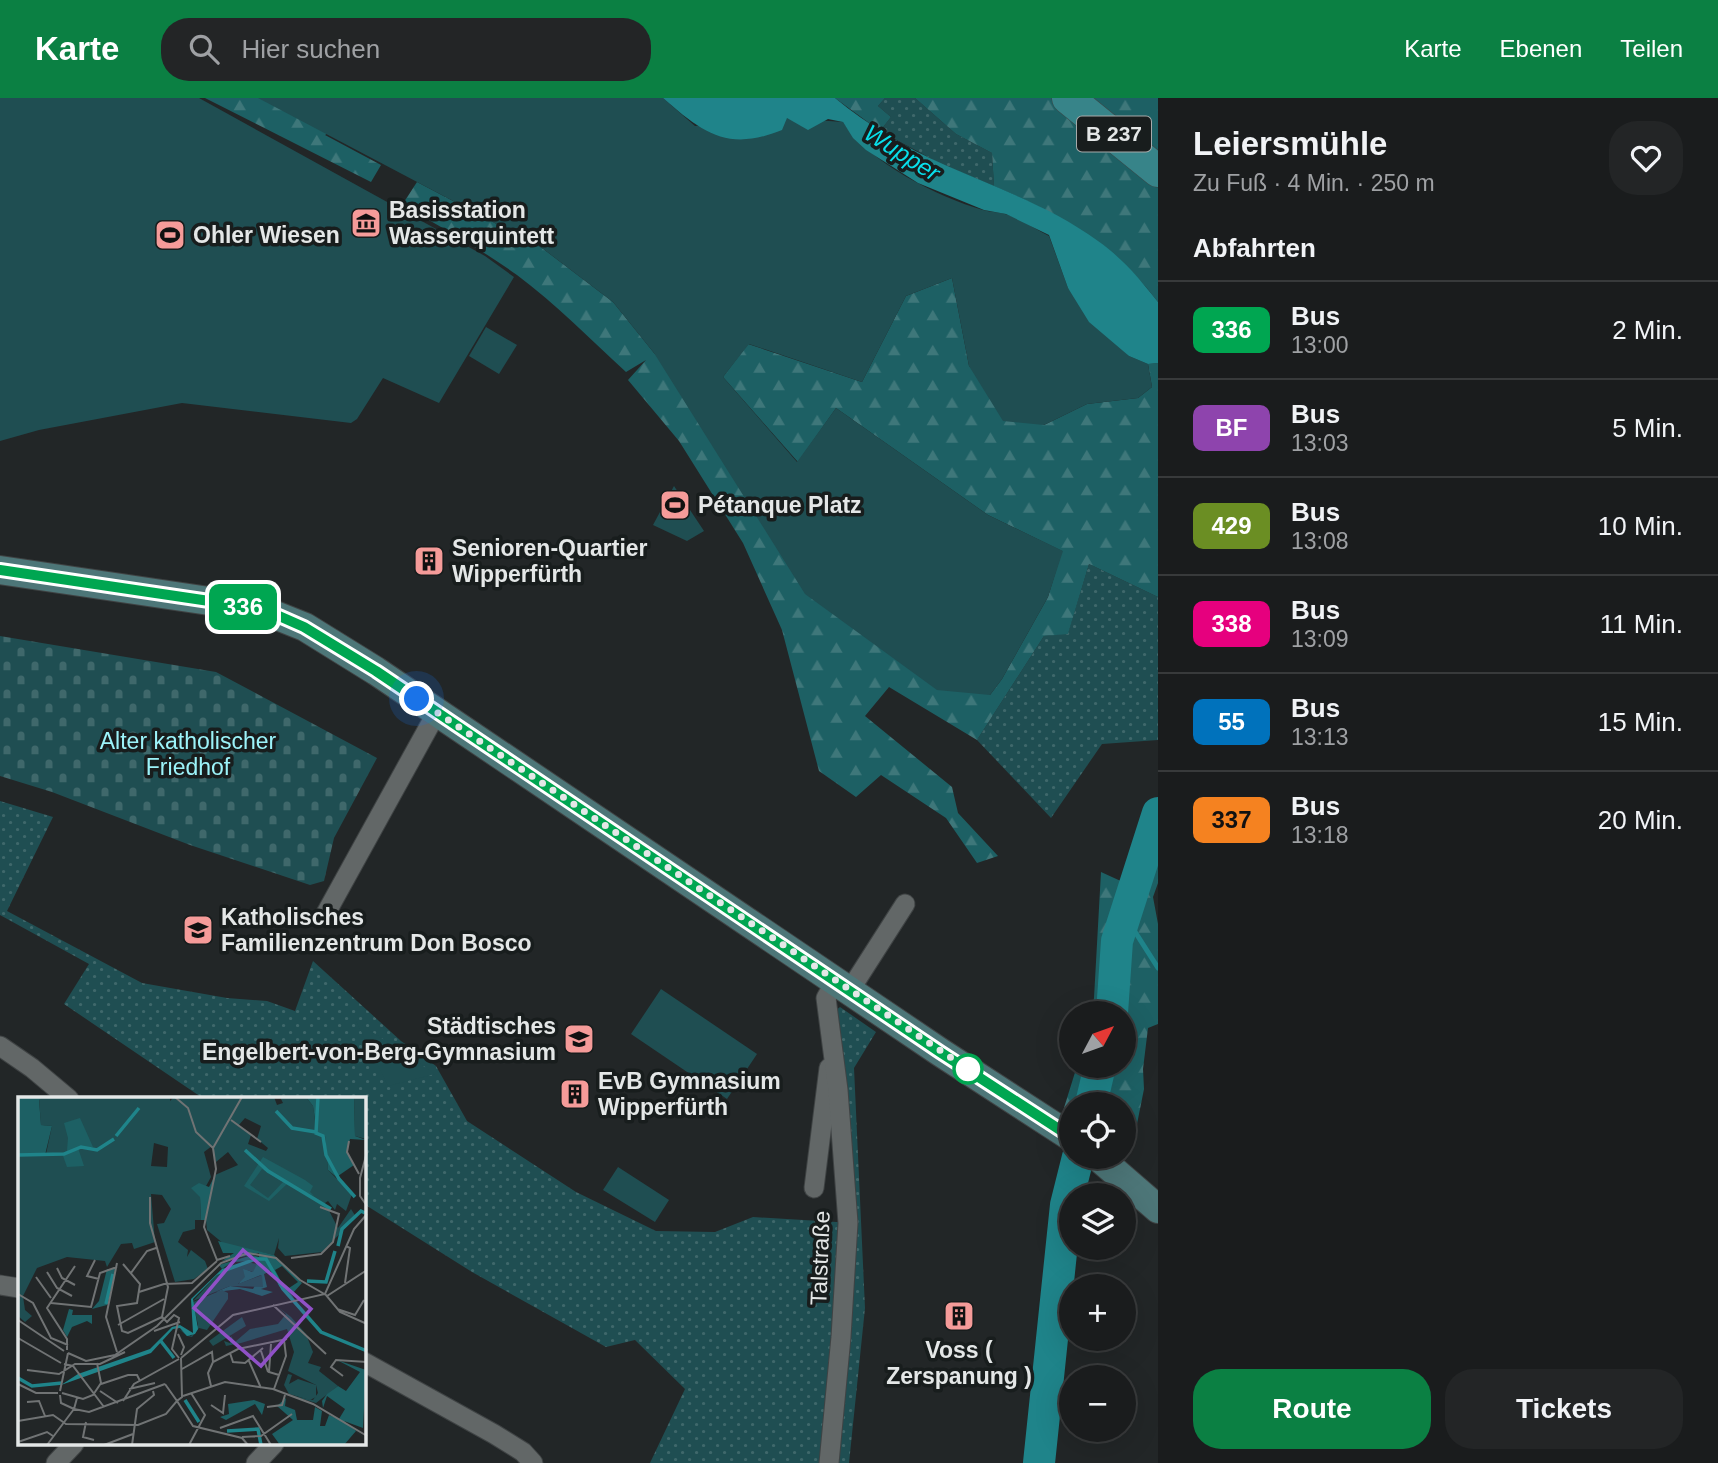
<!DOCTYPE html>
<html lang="de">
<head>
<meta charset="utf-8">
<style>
  :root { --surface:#1a1c1d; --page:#232526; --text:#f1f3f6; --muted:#9fa1a4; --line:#383a3b; --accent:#0b8043 }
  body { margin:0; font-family:Helvetica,sans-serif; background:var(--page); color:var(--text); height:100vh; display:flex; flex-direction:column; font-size:26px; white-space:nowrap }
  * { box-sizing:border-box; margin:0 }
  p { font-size:23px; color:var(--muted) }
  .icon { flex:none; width:38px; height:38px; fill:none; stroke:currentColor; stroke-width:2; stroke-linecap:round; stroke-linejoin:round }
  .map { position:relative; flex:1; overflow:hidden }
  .details { display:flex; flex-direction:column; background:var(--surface); width:560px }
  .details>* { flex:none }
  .badge { padding:0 14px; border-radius:10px; font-size:24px; line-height:46px }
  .needle { width:46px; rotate:49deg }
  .fabs { position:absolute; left:1059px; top:903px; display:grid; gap:14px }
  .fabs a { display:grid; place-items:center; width:77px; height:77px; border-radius:50%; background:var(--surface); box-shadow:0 7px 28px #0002,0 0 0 2px var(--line); font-size:35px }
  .you { position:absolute; width:35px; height:35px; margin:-18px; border:5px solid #fff; border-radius:50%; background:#1a73e8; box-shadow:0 0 0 10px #1a73e833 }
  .map>.badge { position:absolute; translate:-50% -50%; box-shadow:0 0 0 4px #fff }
  h2 { padding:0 35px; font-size:26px; line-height:63px }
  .round { display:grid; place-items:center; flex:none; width:74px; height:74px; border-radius:28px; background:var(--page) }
  .headline { display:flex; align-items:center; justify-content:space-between; height:119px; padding:0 35px }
  h1 { font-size:33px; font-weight:700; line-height:52px }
  .cta { display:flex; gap:14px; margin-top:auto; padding:14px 35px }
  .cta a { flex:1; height:80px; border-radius:28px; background:var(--accent); color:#fff; font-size:28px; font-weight:700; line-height:80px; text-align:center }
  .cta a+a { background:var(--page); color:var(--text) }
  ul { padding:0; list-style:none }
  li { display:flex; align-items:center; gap:21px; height:98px; padding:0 35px; border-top:2px solid var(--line) }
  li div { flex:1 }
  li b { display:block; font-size:26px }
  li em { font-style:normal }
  li .badge { min-width:77px; font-weight:700; text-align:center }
  header { display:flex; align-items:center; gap:42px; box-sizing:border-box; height:98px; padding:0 35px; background:var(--accent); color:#fff }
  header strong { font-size:33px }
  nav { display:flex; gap:38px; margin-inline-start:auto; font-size:24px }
  .search { width:490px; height:63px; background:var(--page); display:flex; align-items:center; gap:18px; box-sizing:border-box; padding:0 24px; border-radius:28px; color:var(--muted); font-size:26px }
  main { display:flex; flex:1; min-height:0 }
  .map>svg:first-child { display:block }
</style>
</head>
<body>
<header>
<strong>Karte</strong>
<div class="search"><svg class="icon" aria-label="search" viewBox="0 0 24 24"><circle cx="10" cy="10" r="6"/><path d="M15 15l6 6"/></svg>Hier suchen</div>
<nav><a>Karte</a><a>Ebenen</a><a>Teilen</a></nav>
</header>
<main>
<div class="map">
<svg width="1158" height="1365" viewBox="0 0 1158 1365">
  <defs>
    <pattern id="grass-dots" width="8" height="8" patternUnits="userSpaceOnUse" patternTransform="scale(1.75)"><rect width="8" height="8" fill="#1f4e52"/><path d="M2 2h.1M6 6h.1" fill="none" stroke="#3f686b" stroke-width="1.8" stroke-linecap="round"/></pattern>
    <pattern id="forest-firs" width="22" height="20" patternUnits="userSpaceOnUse" patternTransform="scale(1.75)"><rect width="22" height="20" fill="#1d6064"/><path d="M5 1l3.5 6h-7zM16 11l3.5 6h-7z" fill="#3e777a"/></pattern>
    <pattern id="cemetery-stones" width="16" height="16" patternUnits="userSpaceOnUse" patternTransform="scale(1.75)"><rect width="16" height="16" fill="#1f4e52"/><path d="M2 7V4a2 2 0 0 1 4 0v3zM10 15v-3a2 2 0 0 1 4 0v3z" fill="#3f686b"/></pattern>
  </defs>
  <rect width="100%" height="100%" fill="#222627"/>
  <g fill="url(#grass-dots)">
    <path d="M885,0H915L956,36L992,55L994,88L941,66L880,33L891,19L878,8Z"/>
    <path d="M1089,466L1158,499V642L1102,646L1051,720L977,642L1044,538L1068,535Z"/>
    <path d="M0,703L53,719L7,813L142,885L227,900L267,903L295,913L313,863L401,943L436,968L467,1023L576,1094L656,1133L715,1134L753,1119L853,1125L835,913L840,909L876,934L854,970L865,1210L849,1365H650L685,1291L635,1242L606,1249L472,1174L364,1106V1001H204L64,906L89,866L0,817Z"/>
  </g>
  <g fill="url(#forest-firs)">
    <path d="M205,0H379L325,37L381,67L371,84Z"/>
    <path d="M835,0H885L878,8L891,19L880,33Z"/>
    <path d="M915,0H1052L1082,22L1158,86V204C1114,146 1060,116 994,88L992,55L956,36Z"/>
    <path d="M1083,0H1158V60Z"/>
    <path d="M417,84L542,150L613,204L654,255L990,597L1002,581L1048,499L1062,453L988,417L836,310L798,364L723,279L748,246L862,284L906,198L952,180L969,268L1044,327L1087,306L1138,300L1152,289L1148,266L1158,265V499L1089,466L1068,536L1044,538L977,642L889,589L865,618L952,689L958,715L998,758L977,765L946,720L881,677L856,699L819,673L782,532L743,445L679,343L628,282L646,262L626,274C590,241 556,206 517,177C481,151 441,129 402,107Z"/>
    <path d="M1158,715V785L1153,799L1158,826V926L1148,930L1143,971L1144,991L1133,1046L1130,1051L1124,1053V1006H1071V1019L1063,1013L1077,968H1124V915H1091L1094,900L1101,774L1136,790L1135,788Z"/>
  </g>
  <path fill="url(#cemetery-stones)" d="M0,538L216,574L377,660L334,740L324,783L310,787L190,747L52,694L0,678Z"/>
  <g fill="#1f4e52">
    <path d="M0,0H199L485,158L514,179L439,305L383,280L357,321L351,325L182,305L39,332L0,343Z"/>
    <path d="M258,0H663L695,28L787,20L843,24C868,64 938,99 983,112C990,114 998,114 1005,116C1020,120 1035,131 1049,138L1068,190L1129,258L1148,266L1152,289L1138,300L1087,306L1044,327L1003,323L969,268L952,180L906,198L862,284L749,246L723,279L797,364L836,310L988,417L1063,453L1048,499L1002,581L990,597L937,592L805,496L654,255L613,204L542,150Z"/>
    <path d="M486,229L517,247L499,276L469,258Z"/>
    <path d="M674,388L704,433L687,443L653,427Z"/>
    <path d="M661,891L757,956L727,1001L631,936Z"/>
    <path d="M356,923L435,976L388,988Z"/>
    <path d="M618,1069L669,1102L655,1124L603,1092Z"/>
  </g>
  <path fill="#1f848a" d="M663,0H835C868,27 906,50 945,67C997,90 1052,109 1098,143C1122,160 1140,181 1158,204V265L1148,266L1129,258L1089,224L1068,190L1049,137L1006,116L984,112L918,85L866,52L853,40L843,24L828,21L808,32L787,20L782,32C728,54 703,35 663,0Z"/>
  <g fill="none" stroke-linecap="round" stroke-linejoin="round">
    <path stroke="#1f848a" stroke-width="5" d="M1125,818L1158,870"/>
    <g stroke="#1f848a" stroke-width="32">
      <path d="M1112,915L1117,843L1158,715"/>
      <path d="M1091,1006L1100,968"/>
      <path d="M1039,1365L1066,1107L1078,1059"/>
    </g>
    <g stroke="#3f4344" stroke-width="21">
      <g id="street">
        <path d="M325,817L437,614"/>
        <path d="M850,892L905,806"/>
        <path d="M0,948L32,970L69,1001"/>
        <path d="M814,1090L829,970"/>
        <path d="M0,1187L19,1190"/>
        <path d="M364,1264L494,1336L523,1354L533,1365"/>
        <path d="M56,1365L74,1346"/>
        <path d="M256,1365L274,1346"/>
        <path d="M829,1365L841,1239L848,1125L838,992L826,900L836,882"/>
      </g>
    </g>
    <g stroke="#3f4344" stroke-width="30">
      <g id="secondary">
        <path d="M0,472L216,504L270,515L305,529L376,573L940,954L1071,1039"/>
        <path d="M1098,1059L1158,1111"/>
      </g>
    </g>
    <g stroke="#3f4344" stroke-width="33">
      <path id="primary" d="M1068,0L1158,73"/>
    </g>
    <use href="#street" stroke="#626767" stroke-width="19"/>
    <use href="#secondary" stroke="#4d7678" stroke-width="28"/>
    <use href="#primary" stroke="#378489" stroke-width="32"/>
  </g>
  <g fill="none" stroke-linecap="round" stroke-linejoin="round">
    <g stroke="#fff" stroke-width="16">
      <path id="line" d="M0,472L216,504L270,514L304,529L376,573L940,954L1071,1039"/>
    </g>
    <use href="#line" stroke="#00a651" stroke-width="10"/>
    <path stroke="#e4e7e7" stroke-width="7" stroke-dasharray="0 12.6" d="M417,601L968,971"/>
  </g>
  <defs>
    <g id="museum-square" transform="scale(1.575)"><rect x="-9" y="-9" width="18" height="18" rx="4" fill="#f59b99" stroke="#181d1d"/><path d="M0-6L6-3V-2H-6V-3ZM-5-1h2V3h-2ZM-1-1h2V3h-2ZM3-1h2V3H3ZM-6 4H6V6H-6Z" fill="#111"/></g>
    <g id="stadium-square" transform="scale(1.575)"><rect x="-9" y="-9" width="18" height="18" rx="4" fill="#f59b99" stroke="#181d1d"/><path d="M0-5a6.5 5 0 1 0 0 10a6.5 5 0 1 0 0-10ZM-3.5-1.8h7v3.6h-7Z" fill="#111"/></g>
    <g id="building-square" transform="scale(1.575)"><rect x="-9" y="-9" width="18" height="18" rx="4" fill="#f59b99" stroke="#181d1d"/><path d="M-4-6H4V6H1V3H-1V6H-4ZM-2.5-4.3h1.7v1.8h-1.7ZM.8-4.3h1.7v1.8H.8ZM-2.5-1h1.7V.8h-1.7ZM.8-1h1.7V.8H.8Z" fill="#111"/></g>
    <g id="school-square" transform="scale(1.575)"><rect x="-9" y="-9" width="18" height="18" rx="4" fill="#f59b99" stroke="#181d1d"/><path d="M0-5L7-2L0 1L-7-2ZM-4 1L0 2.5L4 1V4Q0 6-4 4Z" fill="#111"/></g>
  </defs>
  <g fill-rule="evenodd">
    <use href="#museum-square" x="366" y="125"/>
    <use href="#stadium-square" x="170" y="137"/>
    <use href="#stadium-square" x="675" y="407"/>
    <use href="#building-square" x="429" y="463"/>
    <use href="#school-square" x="198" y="832"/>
    <use href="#school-square" x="579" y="941"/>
    <use href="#building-square" x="575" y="996"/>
    <use href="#building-square" x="959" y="1218"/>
  </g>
  <circle fill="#fff" stroke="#00a651" stroke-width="3.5" cx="968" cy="971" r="14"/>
  <g text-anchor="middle" stroke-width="7" stroke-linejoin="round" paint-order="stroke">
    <rect fill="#181d1d" stroke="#a7aaaa" stroke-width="2" x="1077" y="18.5" width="74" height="35" rx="5"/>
    <g font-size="21" font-weight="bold" fill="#e4e7e7">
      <text x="1114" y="43">B 237</text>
    </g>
    <g font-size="23" font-weight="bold" fill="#e4e7e7" stroke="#181d1d" text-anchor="start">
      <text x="389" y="120">Basisstation<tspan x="389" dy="26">Wasserquintett</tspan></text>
      <text x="193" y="145">Ohler Wiesen</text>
      <text x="698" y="415">Pétanque Platz</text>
      <text x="452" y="458">Senioren-Quartier<tspan x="452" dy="26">Wipperfürth</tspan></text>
      <text x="221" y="827">Katholisches<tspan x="221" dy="26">Familienzentrum Don Bosco</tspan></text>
      <text x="556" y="936" text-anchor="end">Städtisches<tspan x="556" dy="26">Engelbert-von-Berg-Gymnasium</tspan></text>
      <text x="598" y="991">EvB Gymnasium<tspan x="598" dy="26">Wipperfürth</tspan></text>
      <text x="959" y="1260" text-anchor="middle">Voss (<tspan x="959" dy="26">Zerspanung )</tspan></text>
    </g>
    <g font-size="23" fill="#9cf3f9" stroke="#181d1d">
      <text x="188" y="651">Alter katholischer<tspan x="188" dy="26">Friedhof</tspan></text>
    </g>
    <g font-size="23" fill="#e4e7e7" stroke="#181d1d">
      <text transform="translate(820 1160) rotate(-88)" y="8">Talstraße</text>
    </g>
    <g font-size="24" font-style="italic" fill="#08dfea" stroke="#181d1d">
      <text transform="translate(902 55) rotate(32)" y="8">Wupper</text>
    </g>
  </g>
  <g transform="translate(18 999)">
    <rect width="348" height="348" fill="#222627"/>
    <path d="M24,0H152V4L156,0H256L259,8L265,6L262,0H288L295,9L299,36L307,39L310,73L334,97L328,114L319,107L317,113L310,104L307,106L320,131L333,112L338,120L304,155L267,159L260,151L261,141L256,158L206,147L189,133L188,123L197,78L220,68L210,55L198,65L194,49L186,55L193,80L182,100L183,123H177V132L165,135L160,145L170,153L169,160L173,153L187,164L190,172L176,182L157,185L139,127L146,126L153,112L144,98L133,97L137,145L116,152L114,146L103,147L89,170L87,164L49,160L19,171L5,199L7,213L14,219L7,225L0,219V59L28,57L34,29L23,28L21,2ZM227,21L243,29L239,42L250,51L248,54L230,47L233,38L220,29ZM136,46L150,50L149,70L133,69ZM336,0H348V42L337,39ZM260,210L273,220L288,237L295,255L290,266L303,270L301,274L320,289L298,306L271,298L295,303L300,296L298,288L270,274L276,255L269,232L223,246L208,249L206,244L212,246L213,239L217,245L232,232L260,227L268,217Z" fill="#1f4e52" fill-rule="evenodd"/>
    <path d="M0,0H24L21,3L23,28L34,29L27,58L0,59ZM288,0H336L337,39L348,43L332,42L329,55L336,68L320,79L329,89L310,73L307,39L299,36L295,9ZM62,21L75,50L60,51L66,69L49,70L44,56L49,54L50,41L46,26ZM245,60L287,83L295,89L292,95L296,99L269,87L251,104L226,89ZM244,72L265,85L250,101L232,88ZM197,78L188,123H183L182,100L173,91L181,86L191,90ZM200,144L256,158L284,186L275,196L271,194L276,201L261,189L255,173L246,177L249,190L243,192L255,195L244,199L222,192L198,195L212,189L235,192L243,178L221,187L225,171L234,175L239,164L214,165L204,172L201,168L234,158L241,160V156L204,164L216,156H205ZM264,169L280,185L271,191L265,188L257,173ZM89,172H97L89,208L74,212L81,204ZM51,212L55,213L54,218H74V227L69,224L54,230L49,240L45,233ZM319,263L348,273L345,331L326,324L348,342L338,334L326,348H262L254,337L275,323L259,309L268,301L267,309L277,313L279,323H295L297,310L304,314L302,329H307L311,318L321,322L327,312L309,299L305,311L304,304L309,297L320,289L328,294L342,275ZM236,303L247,307L244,318L237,307L208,323L202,320L211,317L210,307Z" fill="#1d6064" fill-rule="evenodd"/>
    <path d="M224,220L228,229L195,249L191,244Z" fill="#1f4e52"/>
    <path d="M228,165L239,167L235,175L225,172L227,180L220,187L244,178L245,190L212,189L175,204L199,178ZM204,193L210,196V202L189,233L181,231L174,240L169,239L161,232L173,239L180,228L175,205ZM270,277L274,278L271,287L280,282L298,288V300L292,303L271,297L266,288Z" fill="#1f4e52"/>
    <path d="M230,163H240L199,178L175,202L180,232L177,237L169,239L162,231L155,232L133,256L43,288L60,277L132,252L154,230L162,228L175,236L173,202L204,172Z" fill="#1f848a"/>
    <path fill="none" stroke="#1f848a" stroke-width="3.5" d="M300,0L298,36L305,39L308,58L321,82L337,100M258,14L274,31L298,35M98,39L121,11M227,53L250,74L313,112M0,58L46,57L63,50L79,53L96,42M320,149L324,132L343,114L347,116M235,162H248L265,192L303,235L349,254M289,184L308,185L317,154M88,207L95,177M142,243L156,261M0,281L14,289L44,286M167,303L181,325M209,334L240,332L243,348"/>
    <path fill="none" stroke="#707374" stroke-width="2" d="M157,0L170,11L178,35L195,51M213,23L243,45M331,44L329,55L341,77M195,51L198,72L186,130L199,163L212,159M195,51L224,0M349,55L342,81V99L349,109M132,100V126L150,190L144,220L149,225L156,218L161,221L154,252L161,261M273,161L303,157L315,145L321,117L302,110M77,163L69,179L81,182M105,167L122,187L119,206L99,209L104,234L110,236L144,220M39,171L44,181L57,188M29,175L39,191L54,199M113,176L129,154L138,151M18,180L33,201M327,186L332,151L328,149M121,195L146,187L174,186L199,164M0,197L15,206L33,241L50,248M309,199L349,173M33,206L73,210L82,176L99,170M255,208L308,257M319,212L337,218L346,203M0,223L46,254M100,228L146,202M136,234L162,225M160,237L166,250L163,258M0,241L43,266M253,247L251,275L261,278M49,253V242L29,211L57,169M243,254L250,275M99,255L88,220L99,166M50,256L68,264L97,258L139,229L203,166L230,156L258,161L282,183L308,198L322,215L349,227M212,256L215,265L227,266L245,251M163,261L215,218L307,197L336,132L349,117M163,261L164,300L159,304L175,329L224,341L230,348M231,264L243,291M46,267L55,269L86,310M164,272L194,255L195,265M9,273L41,277L57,267H82L107,255M325,279L313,270L318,263L349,265M0,287L18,296H40M83,287L110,278H119L122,284M193,289L190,276L195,265L220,252L269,242M111,292L137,286M256,292L268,259L266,243M42,294L50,256M82,294L100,306M44,296L65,302L75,298L83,286L79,266M165,299L207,285L255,292L295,307L349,339M59,301L56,312L71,315L147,287M105,304L116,287L161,262M9,305L21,304L27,319M193,308L205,316L207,298M249,310L264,308L267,298M0,324L35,318L48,327L120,328L148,317L159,304L147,287M68,325L65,340L76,343M202,331L235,319L253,348M224,340L243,339L274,317M0,345L29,335L35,339M29,348L56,312L43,306L42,298M86,348L115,337M114,348L119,312L136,298L135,294M171,348L187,318L173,296"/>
    <path fill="#9051c7" fill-opacity="0.15" stroke="#9051c7" stroke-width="3.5" d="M225,153L293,212L243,269L176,211Z"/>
    <rect width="348" height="348" fill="none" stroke="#e4e7e7" stroke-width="3.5"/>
  </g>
</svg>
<div class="fabs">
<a><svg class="needle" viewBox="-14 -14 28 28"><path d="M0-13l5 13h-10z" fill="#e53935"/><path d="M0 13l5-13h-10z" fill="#9fa1a4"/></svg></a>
<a><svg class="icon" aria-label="locate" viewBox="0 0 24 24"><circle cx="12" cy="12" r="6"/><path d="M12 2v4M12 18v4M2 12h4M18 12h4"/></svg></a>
<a><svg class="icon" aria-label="layers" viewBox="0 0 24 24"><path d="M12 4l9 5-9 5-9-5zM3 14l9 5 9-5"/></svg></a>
<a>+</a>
<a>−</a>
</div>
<div class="you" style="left:417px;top:601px"></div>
<b class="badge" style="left:243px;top:509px;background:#00a651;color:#fff">336</b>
</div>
<section class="details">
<div class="headline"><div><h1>Leiersmühle</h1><p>Zu Fuß · 4 Min. · 250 m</p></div><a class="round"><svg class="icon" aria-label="heart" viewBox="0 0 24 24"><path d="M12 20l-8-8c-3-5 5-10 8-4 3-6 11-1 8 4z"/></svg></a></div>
<h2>Abfahrten</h2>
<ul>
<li><span class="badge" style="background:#00a651;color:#fff">336</span><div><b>Bus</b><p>13:00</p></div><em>2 Min.</em></li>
<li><span class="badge" style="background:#8e44ad;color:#fff">BF</span><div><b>Bus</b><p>13:03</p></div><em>5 Min.</em></li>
<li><span class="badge" style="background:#6b8e23;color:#fff">429</span><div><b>Bus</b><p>13:08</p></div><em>10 Min.</em></li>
<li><span class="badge" style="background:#e6007e;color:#fff">338</span><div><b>Bus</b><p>13:09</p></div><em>11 Min.</em></li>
<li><span class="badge" style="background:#0072bc;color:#fff">55</span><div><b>Bus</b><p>13:13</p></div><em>15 Min.</em></li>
<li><span class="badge" style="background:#f58220;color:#111">337</span><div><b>Bus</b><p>13:18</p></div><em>20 Min.</em></li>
</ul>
<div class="cta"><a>Route</a><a>Tickets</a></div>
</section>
</main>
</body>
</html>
